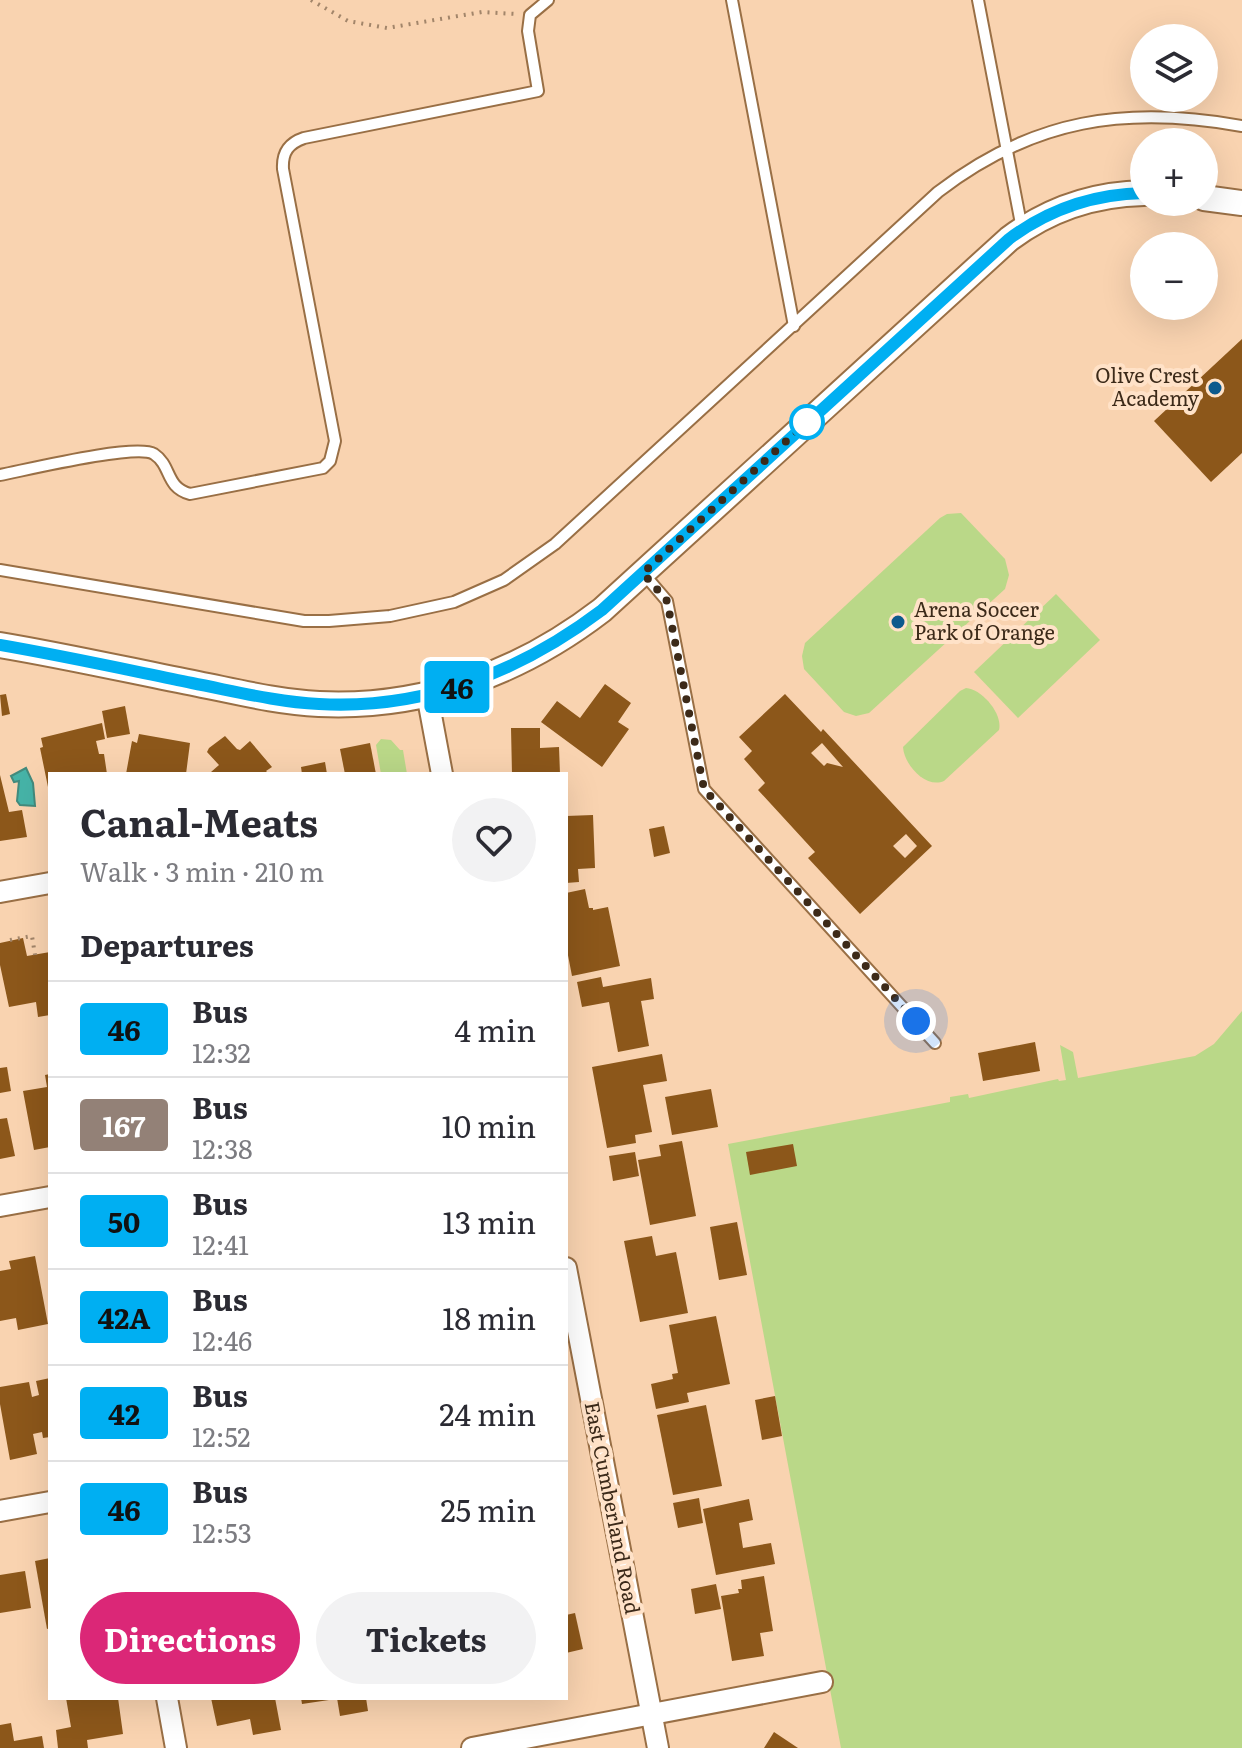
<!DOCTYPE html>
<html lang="en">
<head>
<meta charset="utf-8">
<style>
  :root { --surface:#fff; --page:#f2f2f3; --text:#2b2b33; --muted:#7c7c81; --line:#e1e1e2; --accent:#db2777 }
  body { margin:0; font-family:Literata,serif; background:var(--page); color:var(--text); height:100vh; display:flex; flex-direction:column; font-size:30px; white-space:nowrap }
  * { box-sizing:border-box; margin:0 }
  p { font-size:26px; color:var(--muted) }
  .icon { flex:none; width:44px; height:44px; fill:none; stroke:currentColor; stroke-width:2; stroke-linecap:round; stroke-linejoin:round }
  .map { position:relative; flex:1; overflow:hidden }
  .panel { position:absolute; left:48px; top:772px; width:520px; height:928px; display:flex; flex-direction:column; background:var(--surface); border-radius:0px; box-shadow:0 8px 32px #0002 }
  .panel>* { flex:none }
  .badge { padding:0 16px; border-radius:6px; font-size:28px; line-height:52px }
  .buttons { position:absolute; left:1130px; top:24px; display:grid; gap:16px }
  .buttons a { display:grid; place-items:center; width:88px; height:88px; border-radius:50%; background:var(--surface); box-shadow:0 8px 32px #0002; font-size:40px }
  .you { position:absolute; width:40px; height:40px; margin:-20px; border:6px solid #fff; border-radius:50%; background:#1a73e8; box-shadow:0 0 0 12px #1a73e833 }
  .map>.badge { position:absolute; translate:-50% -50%; box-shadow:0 0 0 4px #fff }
  h2 { padding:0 32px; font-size:30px; line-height:72px }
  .round { display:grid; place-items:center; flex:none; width:84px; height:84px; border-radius:42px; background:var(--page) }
  .head { display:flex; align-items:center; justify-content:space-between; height:136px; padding:0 32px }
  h1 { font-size:38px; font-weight:700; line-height:60px }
  .action { display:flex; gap:16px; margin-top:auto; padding:16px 32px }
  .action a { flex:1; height:92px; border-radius:48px; background:var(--accent); color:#fff; font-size:32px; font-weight:700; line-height:92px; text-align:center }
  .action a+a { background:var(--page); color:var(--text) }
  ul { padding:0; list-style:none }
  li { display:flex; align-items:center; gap:24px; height:96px; padding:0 32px; border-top:2px solid var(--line) }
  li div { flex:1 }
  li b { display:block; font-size:30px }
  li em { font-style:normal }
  li .badge { min-width:88px; font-weight:700; text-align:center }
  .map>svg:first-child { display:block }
</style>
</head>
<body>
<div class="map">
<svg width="1242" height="1748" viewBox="0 0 1242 1748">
  <rect width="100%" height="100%" fill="#f9d3b0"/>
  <g fill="#bad888">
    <path d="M961,513L1005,559L1009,575L1005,589L869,713L856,716L844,712L804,669L802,656L805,643L940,518L947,514Z"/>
    <path d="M1056,594L1100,640L1018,718L974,672Z"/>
    <path d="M966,688C982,689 1003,714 999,730L944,781C926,789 904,765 903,747L960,691Z"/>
    <path d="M381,739L391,740L400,750H403L407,774H381L376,745Z"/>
    <path d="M1242,1011V1748H841L728,1144L950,1102V1097L968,1094L969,1098L1058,1079L1059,1081L1066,1080L1060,1045L1073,1052L1078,1078L1195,1056L1214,1044Z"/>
  </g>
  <path fill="#46b3a7" stroke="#438a7c" stroke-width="2" d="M26,768L33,783L35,806L20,805L17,801L19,781L14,782L11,776Z"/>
  <g fill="#8c571a" fill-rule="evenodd">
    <path d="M1242,339V453L1211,482L1154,421Z"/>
    <path d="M605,684L631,703L618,722L629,729L602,767L541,722L557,701L580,718Z"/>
    <path d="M6,694L10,714L2,716L0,695Z"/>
    <path d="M785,694L821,732L823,729L932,846L860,914L808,858L815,852L758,790L765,783L744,759L752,751L739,737ZM822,743L843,767L827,763L824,766L811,753ZM906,834L917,846L905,858L893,846Z"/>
    <path d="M125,706L130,734L107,738L102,711Z"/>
    <path d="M102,723L105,739L96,741L99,754H104L107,774H50L48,787L40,748L43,747L41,738Z"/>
    <path d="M511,728H540V748L559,747L560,774H512Z"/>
    <path d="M139,734L190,743L186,774H126L132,741L137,743Z"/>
    <path d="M225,736L237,749L240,750L250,741L272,767L266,771L269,774H212L211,772L219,765L207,752L209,748Z"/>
    <path d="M370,743L376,774H345L340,749Z"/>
    <path d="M325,762L327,774H302L301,767Z"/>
    <path d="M0,775L9,812L22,810L27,837L0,841Z"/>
    <path d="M593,815L595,868L578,869L579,882L566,883V816Z"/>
    <path d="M664,826L670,853L654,857L649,829Z"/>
    <path d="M585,889L589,908H593V910L608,907L620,966L572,976L566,945V893Z"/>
    <path d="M23,938L27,956L50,952V1015L38,1017L36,1002L9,1007L0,965V943Z"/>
    <path d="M601,977L603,987L651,978L654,999L641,1001L649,1046L618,1052L609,1002L582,1007L577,982Z"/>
    <path d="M1035,1042L1040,1071L983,1081L978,1053Z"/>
    <path d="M662,1054L667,1081L643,1085L652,1132L635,1135L636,1143L607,1148L592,1067Z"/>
    <path d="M7,1067L11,1091L0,1093V1068Z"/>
    <path d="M50,1074V1147L34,1150L23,1091L47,1087L45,1075Z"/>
    <path d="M711,1089L718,1127L672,1135L665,1097Z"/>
    <path d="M7,1118L15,1156L0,1159V1119Z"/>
    <path d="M682,1141L696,1216L650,1225L638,1160L661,1156L659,1145Z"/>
    <path d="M793,1144L797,1166L750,1175L746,1152Z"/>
    <path d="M635,1152L639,1176L613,1181L609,1156Z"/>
    <path d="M737,1222L747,1275L719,1280L710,1227Z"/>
    <path d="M652,1236L656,1256L676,1252L688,1313L640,1322L624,1241Z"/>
    <path d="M35,1256L48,1324L18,1330L16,1318L0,1321V1271L11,1269L9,1261Z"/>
    <path d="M716,1316L730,1384L687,1393L689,1402L656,1409L651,1384L673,1379L672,1374L678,1373L669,1325Z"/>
    <path d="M50,1378V1437L43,1438L42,1432L33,1434L37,1454L10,1460L0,1404V1387L29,1382L32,1397L39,1395L36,1381Z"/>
    <path d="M775,1396L782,1436L762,1440L755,1400Z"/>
    <path d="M706,1405L722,1486L673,1495L657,1415Z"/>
    <path d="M699,1498L703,1523L678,1528L673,1503Z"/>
    <path d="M749,1499L753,1520L739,1523L743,1548L771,1543L775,1564L716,1575L703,1509Z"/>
    <path d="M50,1558V1628L47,1629L35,1561Z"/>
    <path d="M25,1571L31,1608L0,1613V1575Z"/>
    <path d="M764,1576L773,1631L760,1633L764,1656L732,1661L721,1596L739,1593L738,1589H742L741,1580Z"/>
    <path d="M716,1584L721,1609L695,1614L691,1589Z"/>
    <path d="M575,1613L583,1649L566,1653V1615Z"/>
    <path d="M66,1698H118L123,1734L87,1740L88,1748H58L56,1730L71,1727Z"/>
    <path d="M211,1698H275L281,1730L253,1735L250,1719L217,1726Z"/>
    <path d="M301,1698H329V1700L302,1704Z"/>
    <path d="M337,1698H366L368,1711L340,1716Z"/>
    <path d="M11,1723L14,1741L42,1736L44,1748H0V1725Z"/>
    <path d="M774,1732L798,1748H764Z"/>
  </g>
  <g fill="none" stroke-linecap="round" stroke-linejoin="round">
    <g stroke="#996f45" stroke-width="14">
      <g id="service">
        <path d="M732,0L794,326"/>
        <path d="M978,0L1022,229"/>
        <path d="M0,475C26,470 136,443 154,454C172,466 165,487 190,494L323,468L330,461L335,441L283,169C282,152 289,143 304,138L538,91L528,31L530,15L548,0"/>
        <path d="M0,570L304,621H329L390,616L454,602L504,580L555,544L938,192C1033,119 1126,105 1242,126"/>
        <path d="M643,573L667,601L704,789L935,1043"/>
      </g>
    </g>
    <g stroke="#996f45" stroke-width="24">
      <g id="minor">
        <path d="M427,694L442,774"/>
        <path d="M0,892L50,883"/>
        <path d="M0,1206L50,1197"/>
        <path d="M566,1268L658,1748"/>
        <path d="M0,1511L50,1502"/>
        <path d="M167,1698L176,1748"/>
        <path d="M472,1748L822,1682"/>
      </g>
    </g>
    <g stroke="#996f45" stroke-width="28">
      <g id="tertiary">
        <path d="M1204,198L1242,203"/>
        <path d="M0,645C66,656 132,671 198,684C238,692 278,702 319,704C424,709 520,673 602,610L1009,239C1049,209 1094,194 1144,193"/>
      </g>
    </g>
    <g stroke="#a2856a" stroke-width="4" stroke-dasharray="2 6" stroke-linecap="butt">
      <path d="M311,0L348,21L387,28L482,12L516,14"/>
      <path d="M10,940L32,936L35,955"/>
    </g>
    <use href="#service" stroke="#fff" stroke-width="10"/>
    <use href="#minor" stroke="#fff" stroke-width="20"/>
    <use href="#tertiary" stroke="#fff" stroke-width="24"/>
  </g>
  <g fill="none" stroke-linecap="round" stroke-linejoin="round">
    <g stroke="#fff" stroke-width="18">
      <path id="line" d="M0,645C64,656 128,670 192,683C234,691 276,702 319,704C424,710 520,672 602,610L1009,239C1049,209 1094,194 1144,193"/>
    </g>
    <use href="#line" stroke="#00aff2" stroke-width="12"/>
    <path stroke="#3c2a19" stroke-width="8" stroke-dasharray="0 14.4" d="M807,422L643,573L667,601L704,789L916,1021"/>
  </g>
  <g fill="#0d5a8d" stroke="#ffe2c8" stroke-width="3">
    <circle cx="1215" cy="388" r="8"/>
    <circle cx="898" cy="622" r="8"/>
  </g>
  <circle fill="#fff" stroke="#00aff2" stroke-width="4" cx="807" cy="422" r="16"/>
  <g text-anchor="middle" stroke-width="8" stroke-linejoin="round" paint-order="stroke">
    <g font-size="20" fill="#3c2a19" stroke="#ffe2c8" text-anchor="end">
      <text x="1199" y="383">Olive Crest<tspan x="1199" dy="23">Academy</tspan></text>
      <text x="914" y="617" text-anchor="start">Arena Soccer<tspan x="914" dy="23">Park of Orange</tspan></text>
    </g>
    <g font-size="20" fill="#3c2a19" stroke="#ffe2c8">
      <text transform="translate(612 1508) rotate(79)" y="7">East Cumberland Road</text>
    </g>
  </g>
</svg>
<div class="buttons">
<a><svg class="icon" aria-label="layers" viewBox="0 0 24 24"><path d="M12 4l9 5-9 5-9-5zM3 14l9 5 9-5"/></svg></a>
<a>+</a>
<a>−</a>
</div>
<div class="you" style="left:916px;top:1021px"></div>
<b class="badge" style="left:457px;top:687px;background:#00aff2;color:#111">46</b>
<section class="panel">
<div class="head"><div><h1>Canal-Meats</h1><p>Walk · 3 min · 210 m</p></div><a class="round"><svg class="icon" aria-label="heart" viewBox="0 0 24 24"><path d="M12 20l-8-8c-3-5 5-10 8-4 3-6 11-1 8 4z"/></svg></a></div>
<h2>Departures</h2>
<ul>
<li><span class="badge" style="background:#00aff2;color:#111">46</span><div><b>Bus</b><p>12:32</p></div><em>4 min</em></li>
<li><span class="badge" style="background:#938177;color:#fff">167</span><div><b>Bus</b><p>12:38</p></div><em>10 min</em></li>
<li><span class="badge" style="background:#00aff2;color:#111">50</span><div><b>Bus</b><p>12:41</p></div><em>13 min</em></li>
<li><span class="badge" style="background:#00aff2;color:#111">42A</span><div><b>Bus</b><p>12:46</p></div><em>18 min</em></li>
<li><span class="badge" style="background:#00aff2;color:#111">42</span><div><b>Bus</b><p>12:52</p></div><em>24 min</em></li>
<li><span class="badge" style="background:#00aff2;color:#111">46</span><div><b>Bus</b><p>12:53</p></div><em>25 min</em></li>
</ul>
<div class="action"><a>Directions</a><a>Tickets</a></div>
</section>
</div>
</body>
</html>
